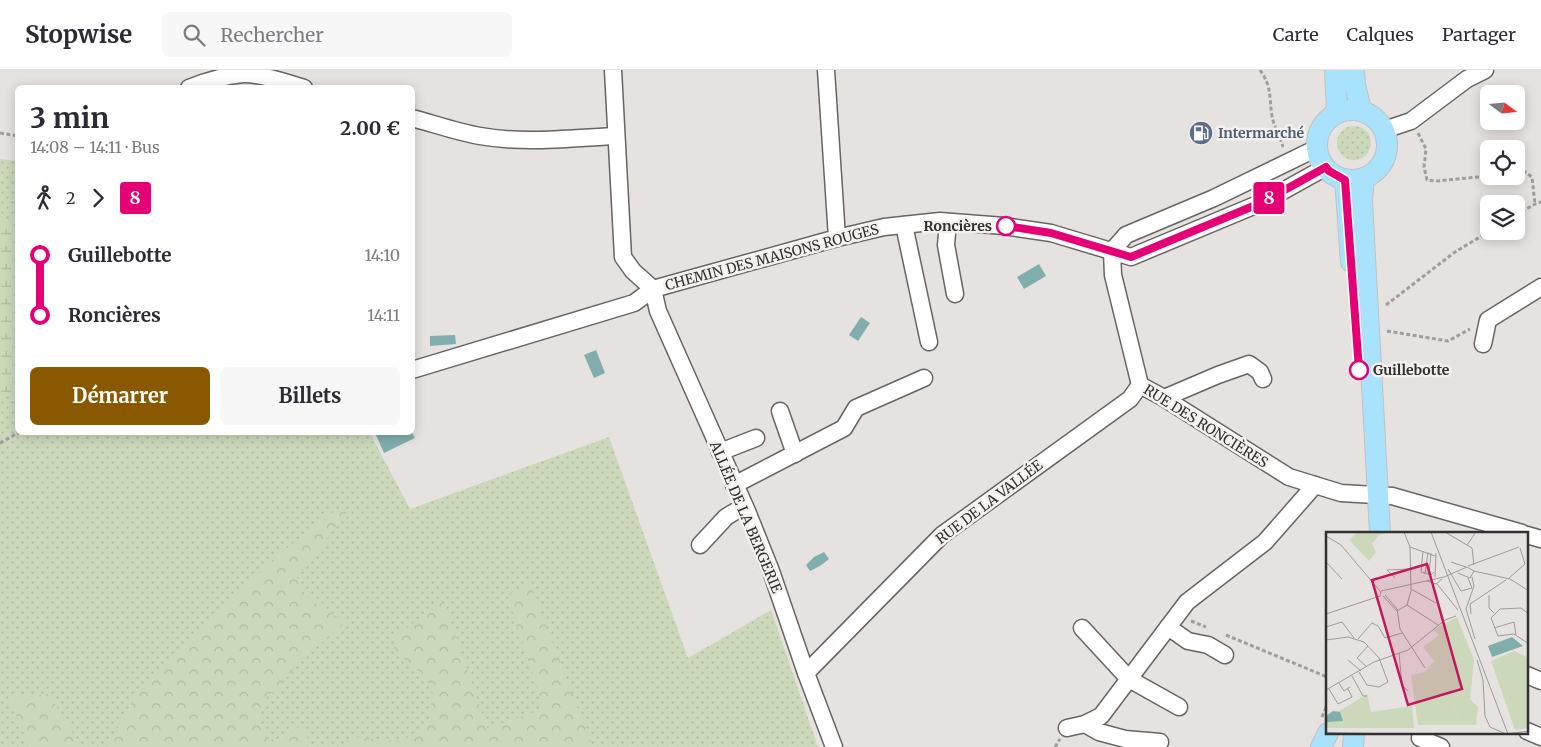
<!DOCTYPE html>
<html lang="fr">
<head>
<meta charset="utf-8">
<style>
  :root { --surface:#fff; --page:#f7f7f7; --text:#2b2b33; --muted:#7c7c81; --line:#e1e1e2; --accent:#8b5802 }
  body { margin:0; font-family:Merriweather,serif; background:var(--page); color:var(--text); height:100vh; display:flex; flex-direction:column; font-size:19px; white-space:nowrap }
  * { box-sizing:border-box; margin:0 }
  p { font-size:16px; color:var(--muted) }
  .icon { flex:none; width:28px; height:28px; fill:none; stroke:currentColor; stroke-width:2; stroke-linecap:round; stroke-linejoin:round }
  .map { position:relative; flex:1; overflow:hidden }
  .details { position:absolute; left:15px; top:15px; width:400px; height:350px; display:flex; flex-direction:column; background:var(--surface); border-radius:8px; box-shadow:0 2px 12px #0003 }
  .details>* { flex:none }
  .badge { padding:0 10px; border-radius:4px; font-size:18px; line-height:32px }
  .needle { width:32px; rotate:106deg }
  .buttons { position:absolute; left:1480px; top:15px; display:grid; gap:10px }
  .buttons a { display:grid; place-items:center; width:45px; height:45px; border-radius:8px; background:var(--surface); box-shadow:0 2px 12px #0003; font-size:25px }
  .map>.badge { position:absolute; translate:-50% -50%; box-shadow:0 0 0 2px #fff }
  .legs { display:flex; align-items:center; gap:8px; height:55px; padding:0 15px; font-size:16px }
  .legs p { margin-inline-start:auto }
  .summary { display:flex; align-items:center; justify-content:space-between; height:85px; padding:0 15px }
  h1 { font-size:28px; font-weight:700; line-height:38px }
  .primary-button { display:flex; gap:10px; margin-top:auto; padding:10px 15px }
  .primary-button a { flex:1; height:58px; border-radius:8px; background:var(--accent); color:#fff; font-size:20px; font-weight:700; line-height:58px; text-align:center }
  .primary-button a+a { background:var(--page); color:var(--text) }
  ul { padding:0 15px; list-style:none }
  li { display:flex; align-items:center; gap:18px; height:60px; font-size:19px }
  li i { display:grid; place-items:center; width:8px; height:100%; margin:0 6px; background:currentColor }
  li i::after { content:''; width:12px; height:12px; margin:-6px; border:4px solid; border-radius:50%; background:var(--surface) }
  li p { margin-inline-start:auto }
  li:first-child i { background:linear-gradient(#0000 50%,currentColor 0) }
  li:last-child i { background:linear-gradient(currentColor 50%,#0000 0) }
  header { display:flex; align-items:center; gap:30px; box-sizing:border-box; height:70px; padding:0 25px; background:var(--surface); border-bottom:1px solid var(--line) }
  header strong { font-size:24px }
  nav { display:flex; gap:28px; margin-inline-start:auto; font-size:18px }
  .search { width:350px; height:45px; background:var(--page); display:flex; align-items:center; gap:12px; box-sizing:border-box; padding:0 18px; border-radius:8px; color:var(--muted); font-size:19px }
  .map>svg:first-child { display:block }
</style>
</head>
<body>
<header>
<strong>Stopwise</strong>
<div class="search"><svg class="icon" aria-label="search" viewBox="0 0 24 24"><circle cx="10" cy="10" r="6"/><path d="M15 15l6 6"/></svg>Rechercher</div>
<nav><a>Carte</a><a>Calques</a><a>Partager</a></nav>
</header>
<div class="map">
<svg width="1541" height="677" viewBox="0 0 1541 677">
  <defs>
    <pattern id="green-dots" width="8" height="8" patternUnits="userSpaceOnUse" patternTransform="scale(1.25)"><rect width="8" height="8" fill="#cbd9ba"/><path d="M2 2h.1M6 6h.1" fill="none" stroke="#afbba0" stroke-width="1.8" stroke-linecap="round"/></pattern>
    <pattern id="forest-crowns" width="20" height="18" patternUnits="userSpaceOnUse" patternTransform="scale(1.25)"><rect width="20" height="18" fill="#cbd9ba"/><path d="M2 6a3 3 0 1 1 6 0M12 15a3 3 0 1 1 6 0" fill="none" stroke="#afbba0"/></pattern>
    <pattern id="wetland-marsh" width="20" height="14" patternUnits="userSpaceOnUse" patternTransform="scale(1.25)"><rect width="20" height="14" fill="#cbd9ba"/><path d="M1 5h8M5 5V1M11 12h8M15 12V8" fill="none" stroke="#afbba0"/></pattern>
  </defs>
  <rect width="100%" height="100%" fill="#e6e2e0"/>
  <g fill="url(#green-dots)">
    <circle cx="1354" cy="73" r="17"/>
    <path d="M0,89L17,91L18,362L370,363L410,439L609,367L688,588L771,540L818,677H0Z"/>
  </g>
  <g fill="url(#forest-crowns)">
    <path d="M337,439L347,442L297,508L304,524L323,539L346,552L300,591L277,620L267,626L259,648L269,669L284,670L297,657L308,664L306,677H107L135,627L272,490Z"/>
    <path d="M530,514L593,677H341L351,667L402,671L428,655L433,624L426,608L394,580L396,566L444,531L487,658L544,639L507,525Z"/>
    <path d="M49,624L81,677H30L8,627Z"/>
  </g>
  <path fill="url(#wetland-marsh)" d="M0,149L17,151L18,321L0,330Z"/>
  <g fill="#80aead">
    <path d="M1039,194L1046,206L1024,219L1017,207Z"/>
    <path d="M861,247L870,253L858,271L849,265Z"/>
    <path d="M455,265L456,274L430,276V266Z"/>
    <path d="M596,280L605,303L594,308L584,285Z"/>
    <path d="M375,363H412L415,368L384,383Z"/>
    <path d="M824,482L829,489L820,496L810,501L806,495L814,487Z"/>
  </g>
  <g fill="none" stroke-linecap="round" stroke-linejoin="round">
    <g stroke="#676462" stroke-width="19">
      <g id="minor">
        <path d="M613,0L623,187L633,201L653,219"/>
        <path d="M826,0L837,168"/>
        <path d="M189,18C206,11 224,6 243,4C258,3 288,13 304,18"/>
        <path d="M412,48C435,54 457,62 480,66C525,74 570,68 615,66"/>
        <path d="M1384,60L1411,51L1467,9L1485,0"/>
        <path d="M948,152L946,175L955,224"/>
        <path d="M904,155L929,272"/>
        <path d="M1112,181L1113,205L1140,315L1164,328L1289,407L1341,423L1392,426L1522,463"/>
        <path d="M1112,181L1126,165L1214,128L1317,78"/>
        <path d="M653,219L658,241L747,441L771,501L806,603L834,677"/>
        <path d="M1483,274L1488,250L1541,217"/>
        <path d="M412,300L634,233L653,219L837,168L884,157L940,151L1004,156L1051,163L1131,187L1263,132L1326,97"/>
        <path d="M1164,328L1218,305L1249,294L1260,302L1263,309"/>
        <path d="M780,341L795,384"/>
        <path d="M720,382L756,368"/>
        <path d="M734,415L844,358L856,338L924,308"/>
        <path d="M1527,465L1541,469"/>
        <path d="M700,475L726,447L744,436"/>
        <path d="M1168,557L1188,571L1208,575L1225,585"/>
        <path d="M1082,558L1129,609L1179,637"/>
        <path d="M806,603L942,465L1130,329L1140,315"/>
        <path d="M1527,605L1541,611"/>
        <path d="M1085,654L1099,662L1125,669L1160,672"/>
        <path d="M1067,658L1085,654L1101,646L1187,532L1265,472L1315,415"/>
        <path d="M1527,661L1541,667"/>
        <path d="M1420,668L1441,677"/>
      </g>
    </g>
    <g stroke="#c2c1c1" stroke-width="22">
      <g id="major">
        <path d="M1335,0L1337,43"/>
        <path d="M1354,0L1355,15L1361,40"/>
        <circle cx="1352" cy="75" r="35"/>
        <path d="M1364,108L1362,131L1380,463"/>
        <path d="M1345,109L1351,192"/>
        <path d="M1321,677L1328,663"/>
        <path d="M1353,677L1354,663"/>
      </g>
    </g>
    <g stroke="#a19d9c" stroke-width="3" stroke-dasharray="4 2.5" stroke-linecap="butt">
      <path d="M1260,0C1272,16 1269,28 1272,46C1274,57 1280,67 1283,77"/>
      <path d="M0,63L18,66"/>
      <path d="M1418,63L1426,79L1424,97L1427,110L1437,111L1489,106"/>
      <path d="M1516,103L1525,102L1532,107L1535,134"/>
      <path d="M1516,145L1535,134L1541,132"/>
      <path d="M1386,235L1455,182L1490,161"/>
      <path d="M1387,261L1448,271L1470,259"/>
      <path d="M0,373L20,362"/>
      <path d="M1191,551L1206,557"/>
      <path d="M1226,565L1327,607"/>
      <path d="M1322,647L1327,635"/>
      <path d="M1055,677L1060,669"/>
    </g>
    <use href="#minor" stroke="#fff" stroke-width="16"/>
    <use href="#major" stroke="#a9e2fd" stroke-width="20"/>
  </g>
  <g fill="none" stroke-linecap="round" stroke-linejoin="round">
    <g stroke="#fff" stroke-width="11">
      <path id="line-1" d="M1006,156L1051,163L1131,187L1263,132L1326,97L1329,101L1345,110L1359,300"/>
    </g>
    <use href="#line-1" stroke="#e50076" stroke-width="8"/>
  </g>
  <defs>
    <g id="fuel-disc" transform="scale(1.25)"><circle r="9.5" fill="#5c6f8a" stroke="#f3f0ed"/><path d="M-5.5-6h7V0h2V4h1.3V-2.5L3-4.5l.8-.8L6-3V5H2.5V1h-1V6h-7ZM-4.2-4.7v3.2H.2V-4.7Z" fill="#fff"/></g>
  </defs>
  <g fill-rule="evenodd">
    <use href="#fuel-disc" x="1201" y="63"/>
  </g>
  <g fill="#fff" stroke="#e50076" stroke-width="2.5">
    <circle cx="1006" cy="156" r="9"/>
    <circle cx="1359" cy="300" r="9"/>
  </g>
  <g text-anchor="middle" stroke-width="5" stroke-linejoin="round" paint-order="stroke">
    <g font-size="14" font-weight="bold" fill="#4e5e75" stroke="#f3f0ed" text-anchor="start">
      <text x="1218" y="68">Intermarché</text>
    </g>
    <g font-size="14" font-weight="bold" fill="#323030" stroke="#f3f0ed" text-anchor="end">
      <text x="992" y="161">Roncières</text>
      <text x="1373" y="305" text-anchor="start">Guillebotte</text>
    </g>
    <g font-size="14" fill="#323030" stroke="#f3f0ed">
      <text transform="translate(772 187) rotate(-15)" y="5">CHEMIN DES MAISONS ROUGES</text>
      <text transform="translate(1206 356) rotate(32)" y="5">RUE DES RONCIÈRES</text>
      <text transform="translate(989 432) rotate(-37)" y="5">RUE DE LA VALLÉE</text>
      <text transform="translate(746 447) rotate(67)" y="5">ALLÉE DE LA BERGERIE</text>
    </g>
  </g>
  <g transform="translate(1326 462)">
    <rect width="202" height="202" fill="#e6e2e0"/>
    <path d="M32,0H63L52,4L46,12L50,20L43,29L23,8ZM131,85L148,128L144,167L127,175L135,193H92L85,143L99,140L108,129L97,115L113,103L107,98ZM188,119L203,126L202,196L189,198L165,129ZM41,162L45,180L86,174L88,196H0V183L15,178Z" fill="#cbd9ba"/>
    <path d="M122,103L133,108L142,119L146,154L140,151L132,157L136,149L109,135L116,137L118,132L128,137V132H133L125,123L118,127L114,124L123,118L121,114L111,118L123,108ZM144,167L152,175L150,193H135L127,175ZM42,183L46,189H54V185L58,192H85L87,195L33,194Z" fill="#cbd9ba"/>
    <path d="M90,148L93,149L128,186L97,187Z" fill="#cbd9ba"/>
    <path d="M186,105L197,114L166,125L162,114ZM7,179L14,180L17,189L0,190V184ZM0,200L48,201L148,202H0Z" fill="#80aead"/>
    <path fill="none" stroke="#9e9b9a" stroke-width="1" d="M105,0L182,202M119,0L146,16L148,33M0,4L15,13L54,59M141,13L150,0M84,15L109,24M97,19L95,40L105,43L108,40M0,30L16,47M125,30L140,35M142,34L193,15M122,37L135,59L146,56L142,46M148,39L184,47L203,59M132,41L144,46L148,39M99,42L102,20M103,42L105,21M109,45L110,21M146,45L148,54L140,77L149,107M69,46L61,38L84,37M183,46L199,32L194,16M101,49L110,52L116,47M111,52L132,78M85,57L110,71M59,63L71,77L74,97L99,136M163,63V76L168,81M54,64L55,59L118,45L141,35L148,39M57,64L71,79M81,73L112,93M71,79L81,73L85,59L84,15L78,0M0,82L54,64M145,82L144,72L180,48M203,82L195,76L174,77L165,86L172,104L188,102L203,112M0,95L16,90L28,106M168,96L188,90L190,103M32,107L46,91L52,94L59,106L76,101M0,108L22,105L38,110L53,126L62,150L53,155L41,153L33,140M73,121L76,153L82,159M22,128L35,139M151,128L157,148L159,184L164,195L180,202L203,199M41,135L31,126L42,114M26,144L37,164H41M13,151L18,159L24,155M3,157L12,172L26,165L22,157M0,158L48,130L82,118L119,88L130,84"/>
    <path fill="#c2185b" fill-opacity="0.15" stroke="#c2185b" stroke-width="2.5" d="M101,32L136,157L82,173L46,48Z"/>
    <rect width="202" height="202" fill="none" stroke="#323030" stroke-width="2.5"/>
  </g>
</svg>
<div class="buttons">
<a><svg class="needle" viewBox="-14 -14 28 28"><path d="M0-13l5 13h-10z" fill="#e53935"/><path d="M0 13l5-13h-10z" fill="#7c7c81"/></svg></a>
<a><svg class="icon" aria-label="locate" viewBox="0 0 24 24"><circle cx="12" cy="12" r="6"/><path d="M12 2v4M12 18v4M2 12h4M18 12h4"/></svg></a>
<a><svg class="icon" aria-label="layers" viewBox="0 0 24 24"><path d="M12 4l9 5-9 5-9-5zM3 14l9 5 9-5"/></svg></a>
</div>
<b class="badge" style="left:1269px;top:128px;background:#e50076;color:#fff">8</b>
<section class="details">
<div class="summary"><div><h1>3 min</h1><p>14:08 – 14:11 · Bus</p></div><b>2.00 €</b></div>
<div class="legs"><svg class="icon" aria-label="walk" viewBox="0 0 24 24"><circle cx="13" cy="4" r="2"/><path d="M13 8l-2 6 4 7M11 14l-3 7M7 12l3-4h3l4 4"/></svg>2<svg class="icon" aria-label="forward" viewBox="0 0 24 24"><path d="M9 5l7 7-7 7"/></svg><b class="badge" style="background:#e50076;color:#fff">8</b></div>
<ul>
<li><i style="color:#e50076"></i><b>Guillebotte</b><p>14:10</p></li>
<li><i style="color:#e50076"></i><b>Roncières</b><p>14:11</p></li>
</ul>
<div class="primary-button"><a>Démarrer</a><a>Billets</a></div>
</section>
</div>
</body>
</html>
